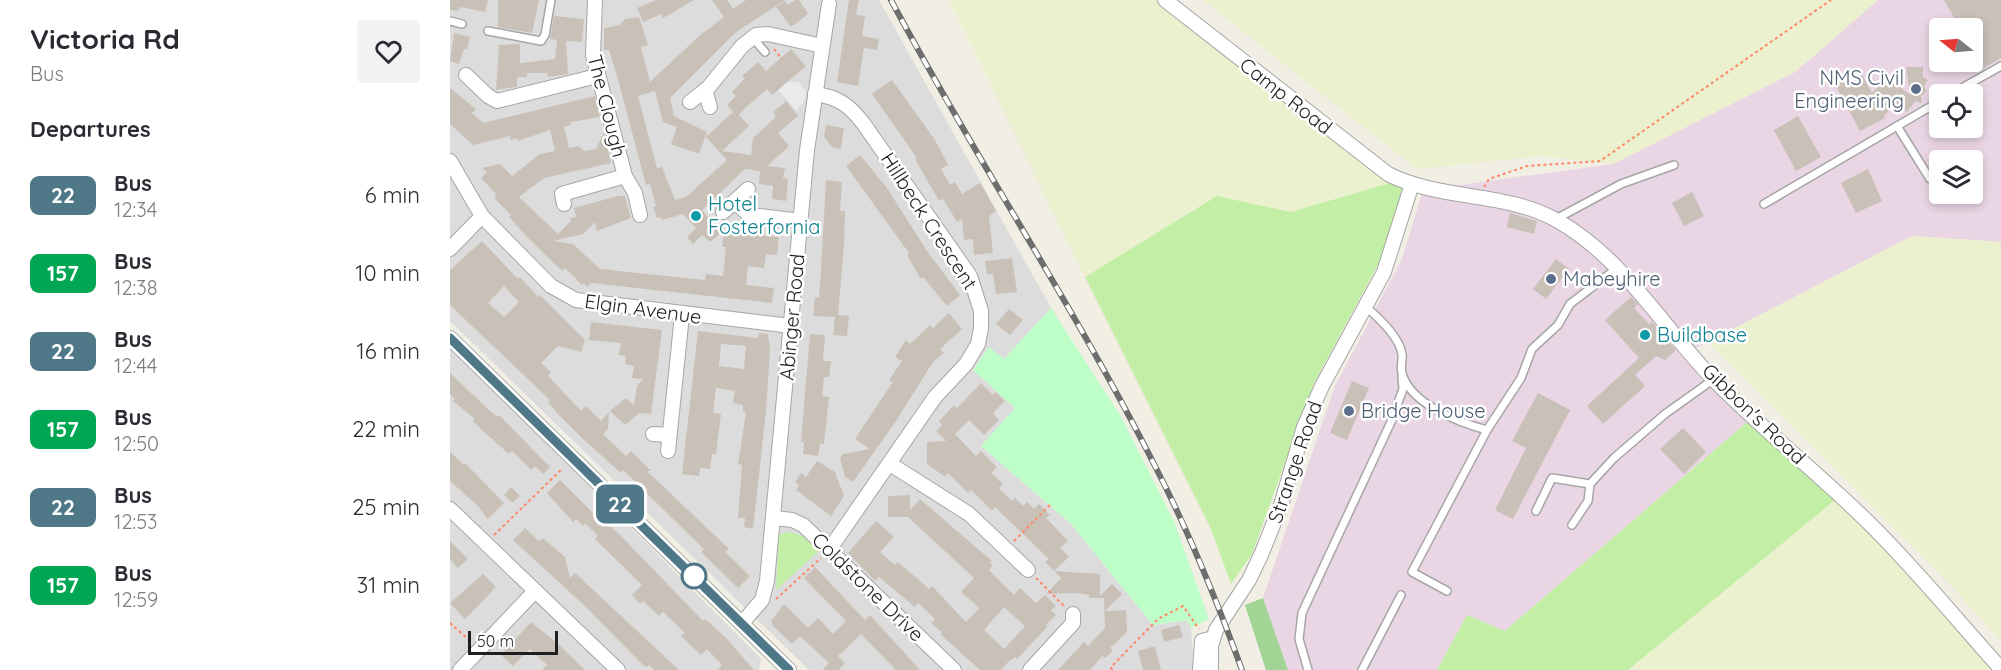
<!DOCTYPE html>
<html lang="en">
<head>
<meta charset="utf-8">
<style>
  :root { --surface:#fff; --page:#f2f2f3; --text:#2b2b33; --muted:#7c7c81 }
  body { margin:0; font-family:Quicksand,sans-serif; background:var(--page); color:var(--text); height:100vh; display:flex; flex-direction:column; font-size:22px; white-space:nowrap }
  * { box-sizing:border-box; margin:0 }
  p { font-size:20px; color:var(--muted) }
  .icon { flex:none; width:33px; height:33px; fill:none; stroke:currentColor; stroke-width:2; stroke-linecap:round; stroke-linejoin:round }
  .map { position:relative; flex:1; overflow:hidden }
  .drawer { display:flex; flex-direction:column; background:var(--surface); width:450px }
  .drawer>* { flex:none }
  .badge { padding:0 12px; border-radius:9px; font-size:21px; line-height:39px }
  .needle { width:39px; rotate:287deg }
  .tools { position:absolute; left:1479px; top:18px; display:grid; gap:12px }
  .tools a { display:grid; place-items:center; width:54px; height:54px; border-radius:6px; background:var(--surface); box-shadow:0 3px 9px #0003; font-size:30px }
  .scale { position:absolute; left:18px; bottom:15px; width:90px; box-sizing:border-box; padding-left:6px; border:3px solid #1f1f1f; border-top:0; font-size:16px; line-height:21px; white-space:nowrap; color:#1f1f1f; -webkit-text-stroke:4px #fff; paint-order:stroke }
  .map>.badge { position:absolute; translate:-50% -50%; box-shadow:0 0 0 3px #fff }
  h2 { padding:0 30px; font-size:22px; line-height:54px }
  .round { display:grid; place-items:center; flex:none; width:63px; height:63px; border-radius:6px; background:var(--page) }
  .head { display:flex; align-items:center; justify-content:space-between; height:102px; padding:0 30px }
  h1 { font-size:28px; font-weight:700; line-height:45px }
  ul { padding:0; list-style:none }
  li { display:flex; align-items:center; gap:18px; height:78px; padding:0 30px }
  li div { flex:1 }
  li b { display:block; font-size:22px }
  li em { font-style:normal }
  li .badge { min-width:66px; font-weight:700; text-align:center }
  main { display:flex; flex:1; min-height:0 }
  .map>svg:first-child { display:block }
</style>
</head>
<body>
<main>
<section class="drawer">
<div class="head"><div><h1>Victoria Rd</h1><p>Bus</p></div><a class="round"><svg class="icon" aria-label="heart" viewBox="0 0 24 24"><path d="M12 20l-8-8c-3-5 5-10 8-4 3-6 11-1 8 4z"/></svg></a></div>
<h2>Departures</h2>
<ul>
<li><span class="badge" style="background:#4e7888;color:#fff">22</span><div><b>Bus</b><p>12:34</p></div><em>6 min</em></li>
<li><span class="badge" style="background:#00a651;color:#fff">157</span><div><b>Bus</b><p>12:38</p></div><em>10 min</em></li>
<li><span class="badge" style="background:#4e7888;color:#fff">22</span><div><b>Bus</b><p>12:44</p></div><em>16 min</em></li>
<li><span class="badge" style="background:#00a651;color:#fff">157</span><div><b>Bus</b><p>12:50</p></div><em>22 min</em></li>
<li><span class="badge" style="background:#4e7888;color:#fff">22</span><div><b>Bus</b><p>12:53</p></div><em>25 min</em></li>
<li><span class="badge" style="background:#00a651;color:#fff">157</span><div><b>Bus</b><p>12:59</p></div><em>31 min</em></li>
</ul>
</section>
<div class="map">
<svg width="1551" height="670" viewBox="0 0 1551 670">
  <rect width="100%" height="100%" fill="#f1eee4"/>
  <g fill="#dddcdc">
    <path d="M0,0H429L601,308L554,359L539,348L523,370L566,408L531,446L621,524L703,625L737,620L741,628L744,670H359L0,321Z"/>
    <path d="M0,345L311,659L309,670H0Z"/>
  </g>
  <path fill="#ead5e4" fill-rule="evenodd" d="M1428,0H1551V242L1462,236L1240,351L1304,416L1055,631L1017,615L987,670H838L813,598L885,386L952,259L973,190L1163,164L1345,72ZM1490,28H1522V62H1490ZM1490,94H1522V128H1490ZM1490,160H1522V194H1490Z"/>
  <g fill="#ebf1ce">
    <path d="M499,0H724L957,178L841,212L767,196L635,277Z"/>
    <path d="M753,0H1428L1345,72L1163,164L1091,156L967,169Z"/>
    <path d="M1462,236L1551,242V641L1497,581L1258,342Z"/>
    <path d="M1390,496L1551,670H1178Z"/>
  </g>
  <g fill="#c2efa5">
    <path d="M957,178L938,246L864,383L802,554L781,584L761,529L635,277L767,196L841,212Z"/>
    <path d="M1304,416L1390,496L1178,670H987L1017,615L1055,631Z"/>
    <path d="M338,532L351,535L369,551L326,590L329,535Z"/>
  </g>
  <path fill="#a1d495" d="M813,598L838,670H816L795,605Z"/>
  <path fill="#bdfec9" d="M601,308L670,415L723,519L759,619L741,628L737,620L703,625L621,524L531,446L565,408L523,370L539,347L554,359Z"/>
  <path fill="#ebebeb" d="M337,82H348L356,91L354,102L346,110L328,90Z"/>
  <g fill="#c9c1b7" fill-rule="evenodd">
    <path d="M0,0H38L35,12L10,7L9,11L0,10Z"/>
    <path d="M48,0H89L82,33L48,27Z"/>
    <path d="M206,0H244L213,18L211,14L193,22L187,8Z"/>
    <path d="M262,0H277L283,9L296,0H335L285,33L220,98L224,116L257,132L249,154L221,144L227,127L213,122L205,91L188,96L207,168L212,167L225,200L236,197L277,160L256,137L283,112L277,105L286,96L282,92L295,78L292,76L308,62L316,71L341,49L356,66L322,95L317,89L294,109L289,115L299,126L272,151L301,155L303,138L326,117L323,112L336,101L348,116L328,133L339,146L317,166L335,168L333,178L338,179L336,201L322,199L323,186L309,184L310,171L295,169L252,210L271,233L260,242L252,235L243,244L237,237L246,228L233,214L212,220L211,217L207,218L203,207L206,206L200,184L196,185L167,76L159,50H154V28L170,25L175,19L189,17L198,45L191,47L200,82L249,36L274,17Z"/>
    <path d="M345,0H349L358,14L341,27L326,7L335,1L338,5Z"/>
    <path d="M399,0H409L406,15L415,16L412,36L429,39L427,50L414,48L408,86L387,82Z"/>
    <path d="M1494,0H1551V58L1532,69L1522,52V28H1510Z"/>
    <path d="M104,16L134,19L132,42L116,41L118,74L98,77L97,73H77V77H67V87L46,90L49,45L70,44V63L105,59L107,40L100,39Z"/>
    <path d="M4,33L20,37L17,50L14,49L9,64L0,61Z"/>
    <path d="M1456,67H1473V77L1478,80L1474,86L1476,91L1471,96L1472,103L1465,101L1457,112L1446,102L1434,116L1435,118L1410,131L1384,83L1409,69L1422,93L1437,76L1460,95Z"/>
    <path d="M442,80L485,140L498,165L491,169L500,185L505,182L512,194L530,183L535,191L546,211L539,216L543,253L524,255L523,239L514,240L512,219L507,222L493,199L489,201L465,159L467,158L422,94Z"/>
    <path d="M0,88L26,109L22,113L33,123L145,96L150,117L121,122V125L114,127L119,148L128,146L135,151L146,149L154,132L161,163L94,178L69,197L108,234L121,221L120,218L126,217L124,208L168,196H175L181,218L147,231L145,222L133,234L103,241L123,244L150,269L255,280L256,274L273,276L276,247H272L274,231L329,237L327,255L316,254L314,268L298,266L296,285L324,288L322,303L141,283L137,287L134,283L132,285L115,268L112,271L78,238L59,217L61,215L45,199L46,194L31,178L37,172L32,168L50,164L62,176L90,154L105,151L100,130L68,141V138L60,140V136L23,145L0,124Z"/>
    <path d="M1348,116L1371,157L1346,171L1324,130Z"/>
    <path d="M376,125L394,128L391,149L382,147L374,137Z"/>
    <path d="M410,155L437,188L477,251L510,295L497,306L473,277L471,279L457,255L459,253L396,166Z"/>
    <path d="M1418,169L1432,201L1406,213L1391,183Z"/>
    <path d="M376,180L392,182L390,211H395L394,245L388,315L399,316L397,336L383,335L385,317L363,316L365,297L369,298L371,270Z"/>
    <path d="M1242,192L1254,216L1234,226L1222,203Z"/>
    <path d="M1060,213L1087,221L1084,234L1057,227Z"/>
    <path d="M32,241L68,279L70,277L88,297L90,295L135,340L131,352L108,346L91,363L101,372L98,376L131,411L136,406L151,421L159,412L158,429L153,434L176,456L181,451L201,471H197L279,549L275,552L300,576L288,588L251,552L254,549L217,513L173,470L171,473L134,440L107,413L98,402L100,400L0,305V270ZM54,286L69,302L54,317L38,303Z"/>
    <path d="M562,258L567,292L546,294L543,274H537L535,261Z"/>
    <path d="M1106,259L1119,269L1096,299L1083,289Z"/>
    <path d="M1181,297L1188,304L1184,308L1199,324L1202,322L1226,350L1215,360L1206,356L1185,375L1195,386L1153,424L1137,406L1189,358L1155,320Z"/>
    <path d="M559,309L573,320L560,335L546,324Z"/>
    <path d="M499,313L512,329L490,349L494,353L483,362L446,421L403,482L395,477L390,458L393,454L420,449L405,439L442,383L445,384L439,380L452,361L445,357L456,340L460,344L480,325L483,328Z"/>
    <path d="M141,322L212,330L201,414L189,413L175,425L160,411L176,398L184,405L187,386L193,379L182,378L184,366L175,364L176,356L169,355L171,343L139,340Z"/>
    <path d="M248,331L308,338L309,333L318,334L320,350L316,411L303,529L294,527L295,518H288L292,465L288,464L296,412L293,411V405L283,403L285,391L266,388L263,413L271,414L266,454H262L260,469L250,468L249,476L232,474ZM271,344L296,346L294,369L269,366Z"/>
    <path d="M360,334L375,335L373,361H381L379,377H374L372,396L379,397L374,444L370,443L368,456L353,454L354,442H351Z"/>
    <path d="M0,373L41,412L48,417L49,415L100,467L93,474L85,466L81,470L62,451L59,454L34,432L23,421L25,419L3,401L5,399L0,394Z"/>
    <path d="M902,381L919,388L897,440L880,433Z"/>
    <path d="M531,383L543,395L546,392L555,401L543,413L549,420L534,435L519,420L505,434L526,456L531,451L547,467L541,473L553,484L549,488L562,501L565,498L573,506L577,502L584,509L589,504L600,515L596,518L618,541L610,548L619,557L604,571L650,574V596L662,584L672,594L655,611L676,610L677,632L660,648L663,651L655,658L652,656L640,670H608L634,642L638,646L655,628L654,598H639V595L626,593L596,594L611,578L595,562L599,559L545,507L542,511L521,490L518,493L498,473L495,477L477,464V442L496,441L486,431L492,425L489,421L504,405L507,408Z"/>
    <path d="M1088,393L1120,410L1063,519L1045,510L1076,448L1062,441Z"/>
    <path d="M1233,428L1256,452L1234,474L1210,449Z"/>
    <path d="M0,452L13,464L15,463L54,503L38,519L27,505L0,481Z"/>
    <path d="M367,461L385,472L394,496L381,516L346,490L349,485L345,482L351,473L356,477Z"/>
    <path d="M110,480L150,520L152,518L173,538L253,621L255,619L275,637L304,670H268L272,665L257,649L251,655L231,636L235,633L213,612L209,616L193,601L190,604L182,595L192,585L145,539L148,536L135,523L133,526L126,519L123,522L97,493Z"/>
    <path d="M61,487L70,496L62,503L54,495Z"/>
    <path d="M460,495V510L470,499L542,561L540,563L543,566L539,570L564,595L570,588L586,603L595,595L606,606L601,610L606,615L596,625L598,626L567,659L566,657L559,661L551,670H530L490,634L492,632L481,623L485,619L468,603L465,607L429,577L425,581L398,553L426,521L444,537L430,552L445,565L448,562L479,589L482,586L516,622L529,608L511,592L524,578L458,517H438V496ZM554,607L575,626L554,649L534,630Z"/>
    <path d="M75,528L89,541L93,538L115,557L120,578L125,573L229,670H204L199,665L197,667L193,665L134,605L63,540Z"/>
    <path d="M0,541L18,559L8,568L0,559Z"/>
    <path d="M365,567L415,620L420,615L470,670H446L411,634L388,656L395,663L389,670H373L379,663L350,636L342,644L323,626L321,621L334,604L358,628L368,618L383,634L396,621L354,578Z"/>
    <path d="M33,574L46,587L15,619L0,603Z"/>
    <path d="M81,622L105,641L135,670H92L97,665L80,649L63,666L51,655Z"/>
    <path d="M729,625L733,637L714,642L711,630Z"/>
    <path d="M705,646L711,670H693L688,651Z"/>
  </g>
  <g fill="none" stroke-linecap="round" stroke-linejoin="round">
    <g stroke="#a6a6a6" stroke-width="10">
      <g id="lane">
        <path d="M0,21L12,24"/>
        <path d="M38,31L91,41L95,35L101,0"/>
        <path d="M302,37L315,52"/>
        <path d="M1501,94L1551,66"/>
        <path d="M1447,126L1480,179"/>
        <path d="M1314,204L1490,101"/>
        <path d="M1106,219L1171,184L1224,165"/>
        <path d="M916,307C929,318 949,336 952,354C953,360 950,367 952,373C960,404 1010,423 1037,430L1071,378L1082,349L1108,325L1120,304L1166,269"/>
        <path d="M1086,511L1102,478L1140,484"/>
        <path d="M1122,525L1138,501L1140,484L1164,458L1215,414L1264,379"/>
        <path d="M997,591L962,572L1037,430"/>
        <path d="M858,670L849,639L852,613L941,422L953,389L952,376"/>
        <path d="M912,670L951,595"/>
      </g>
    </g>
    <g stroke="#a6a6a6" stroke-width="16">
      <g id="street">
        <path d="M145,0L143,55L175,176L185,193L190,215"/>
        <path d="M715,0L938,174C991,201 1056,191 1108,221C1172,257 1213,327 1263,379C1312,429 1367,472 1417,521C1464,567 1507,620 1551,669"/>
        <path d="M16,75L38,96L47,101L147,76"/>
        <path d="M255,90L260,107"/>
        <path d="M365,94C388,97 399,105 413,123L520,276L531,311V328L528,344L516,364L485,397L379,550"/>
        <path d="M240,102L258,88L292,46L306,35L318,34L372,46"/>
        <path d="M0,161L32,216L101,286L126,300L341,326"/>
        <path d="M284,202L300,215L351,221"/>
        <path d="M114,204L112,194L175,176"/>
        <path d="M273,212L298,189"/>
        <path d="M0,249L32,216"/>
        <path d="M0,338L339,670"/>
        <path d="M203,434L219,435"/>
        <path d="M218,451L232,315"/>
        <path d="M440,464L519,514L578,570"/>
        <path d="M0,509L168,670"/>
        <path d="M325,518L342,520L353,525L504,670"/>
        <path d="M292,623L312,600L317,581L357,150L379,4"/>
        <path d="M10,670L85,591"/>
        <path d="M580,670L623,623V614"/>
        <path d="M750,670L752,641L763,638"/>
        <path d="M761,670V646L766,630L799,580L811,555L831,505L854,427L872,386L934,272L962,184"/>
      </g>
    </g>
    <g stroke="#ff8667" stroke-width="2" stroke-dasharray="3 3" stroke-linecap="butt">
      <path d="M324,49L332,59"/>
      <path d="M1034,187L1039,179L1077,166L1150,161L1381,0"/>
      <path d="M44,535L113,468"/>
      <path d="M564,541L600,505"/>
      <path d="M586,578L614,606"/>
      <path d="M326,599L371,558"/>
      <path d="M0,623L20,641"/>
      <path d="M662,670L661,667L708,619L733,606L749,629"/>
    </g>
    <use href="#lane" stroke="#fff" stroke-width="7"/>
    <use href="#street" stroke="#fff" stroke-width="14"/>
    <g stroke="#6d6d6d" stroke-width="6">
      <path id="rail" d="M441,0C525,158 624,306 705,466C739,532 767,601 792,670"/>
    </g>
    <use href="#rail" stroke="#fff" stroke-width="4" stroke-dasharray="11" stroke-linecap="butt"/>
  </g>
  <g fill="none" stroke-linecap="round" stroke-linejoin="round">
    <g stroke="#fff" stroke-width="14">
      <path id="line" d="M0,338L339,670"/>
    </g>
    <use href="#line" stroke="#4e7888" stroke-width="9"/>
  </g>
  <g fill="#5c6f8a" stroke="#fff" stroke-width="2">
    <circle cx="1466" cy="89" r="6"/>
    <circle cx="1101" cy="279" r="6"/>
    <circle cx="899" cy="411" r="6"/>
  </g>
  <g fill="#0f9aa8" stroke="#fff" stroke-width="2">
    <circle cx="246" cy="216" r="6"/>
    <circle cx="1195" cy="335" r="6"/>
  </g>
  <circle fill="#fff" stroke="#4e7888" stroke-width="3" cx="244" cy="576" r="12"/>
  <g text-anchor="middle" stroke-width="5" stroke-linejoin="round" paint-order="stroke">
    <g font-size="20" fill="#4e5e75" stroke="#fff" text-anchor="start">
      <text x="1454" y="85" text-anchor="end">NMS Civil<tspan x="1454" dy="23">Engineering</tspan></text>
      <text x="1113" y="286">Mabeyhire</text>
      <text x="911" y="418">Bridge House</text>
    </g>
    <g font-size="20" fill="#1f1f1f" stroke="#fff">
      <text transform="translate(836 96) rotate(38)" y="7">Camp Road</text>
      <text transform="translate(157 106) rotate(76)" y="7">The Clough</text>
      <text transform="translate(479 221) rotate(57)" y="7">Hillbeck Crescent</text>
      <text transform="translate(193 309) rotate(8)" y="7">Elgin Avenue</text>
      <text transform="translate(342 317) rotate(-85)" y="7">Abinger Road</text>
      <text transform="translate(1304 414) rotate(44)" y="7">Gibbon's Road</text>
      <text transform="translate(845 462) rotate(-71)" y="7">Strange Road</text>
      <text transform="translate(418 587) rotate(44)" y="7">Coldstone Drive</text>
    </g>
    <g font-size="20" fill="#0d838f" stroke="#fff" text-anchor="start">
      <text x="258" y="211">Hotel<tspan x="258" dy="23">Fosterfornia</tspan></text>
      <text x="1207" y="342">Buildbase</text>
    </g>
  </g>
</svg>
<div class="tools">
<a><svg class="needle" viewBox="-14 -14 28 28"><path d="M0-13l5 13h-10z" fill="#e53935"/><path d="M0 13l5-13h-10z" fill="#7c7c81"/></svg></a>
<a><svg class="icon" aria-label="locate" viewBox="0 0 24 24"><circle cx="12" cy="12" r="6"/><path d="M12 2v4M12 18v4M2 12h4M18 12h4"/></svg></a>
<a><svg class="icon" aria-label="layers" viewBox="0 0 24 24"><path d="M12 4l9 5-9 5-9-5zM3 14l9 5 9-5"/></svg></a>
</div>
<div class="scale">50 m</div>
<b class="badge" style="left:170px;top:504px;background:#4e7888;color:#fff">22</b>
</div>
</main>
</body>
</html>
